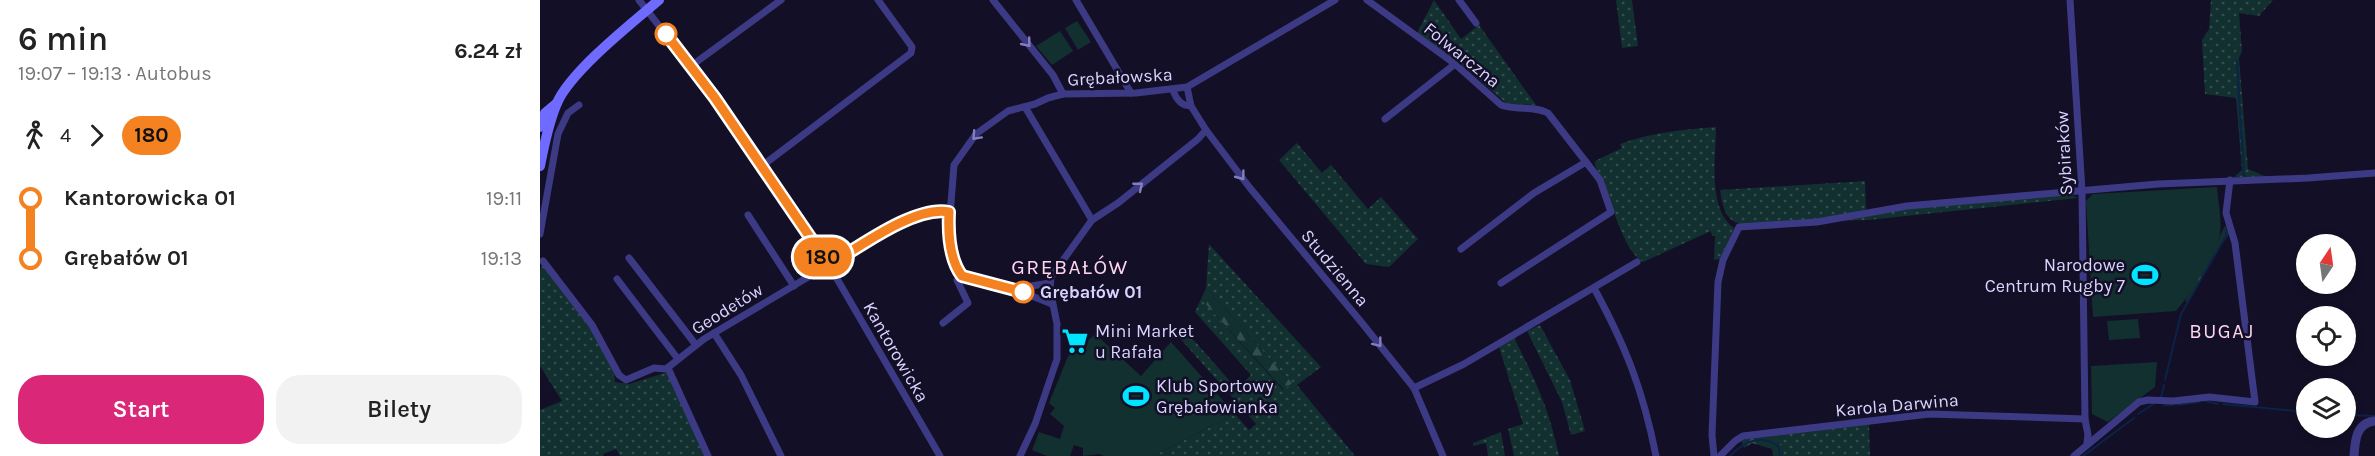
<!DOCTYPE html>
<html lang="pl">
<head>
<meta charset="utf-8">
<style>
  :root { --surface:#fff; --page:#f2f2f2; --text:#222; --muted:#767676; --accent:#db2777 }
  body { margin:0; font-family:Karla,sans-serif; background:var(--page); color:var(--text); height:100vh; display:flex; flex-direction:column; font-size:22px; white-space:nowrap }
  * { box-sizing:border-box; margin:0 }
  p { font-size:20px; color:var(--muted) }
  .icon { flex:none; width:33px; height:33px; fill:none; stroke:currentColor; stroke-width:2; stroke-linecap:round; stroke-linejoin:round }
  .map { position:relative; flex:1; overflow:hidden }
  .side { display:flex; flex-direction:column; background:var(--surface); width:540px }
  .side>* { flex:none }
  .badge { padding:0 12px; border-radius:20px; font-size:21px; line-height:39px }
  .needle { width:39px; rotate:13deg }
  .fabs { position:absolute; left:1756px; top:234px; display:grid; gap:12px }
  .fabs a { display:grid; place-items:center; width:60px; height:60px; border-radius:50%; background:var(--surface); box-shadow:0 3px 9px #0003; font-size:30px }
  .map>.badge { position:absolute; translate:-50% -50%; box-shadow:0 0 0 3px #fff }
  .legs { display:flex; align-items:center; gap:9px; height:66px; padding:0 18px; font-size:20px }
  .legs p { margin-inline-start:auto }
  .head { display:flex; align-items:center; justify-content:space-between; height:102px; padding:0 18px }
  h1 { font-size:33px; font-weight:600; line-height:45px }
  .cta { display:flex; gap:12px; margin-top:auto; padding:12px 18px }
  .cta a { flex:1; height:69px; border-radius:24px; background:var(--accent); color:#fff; font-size:24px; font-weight:600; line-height:69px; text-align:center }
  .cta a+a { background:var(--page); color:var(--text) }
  ul { padding:0 18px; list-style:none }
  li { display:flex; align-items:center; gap:21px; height:60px; font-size:22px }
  li i { display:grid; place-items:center; width:9px; height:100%; margin:0 8px; background:currentColor }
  li i::after { content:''; width:15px; height:15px; margin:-8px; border:4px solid; border-radius:50%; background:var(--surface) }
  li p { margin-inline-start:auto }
  li:first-child i { background:linear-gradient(#0000 50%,currentColor 0) }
  li:last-child i { background:linear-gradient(currentColor 50%,#0000 0) }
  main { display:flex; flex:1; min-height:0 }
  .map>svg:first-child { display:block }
</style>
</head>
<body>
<main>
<section class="side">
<div class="head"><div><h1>6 min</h1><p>19:07 – 19:13 · Autobus</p></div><b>6.24 zł</b></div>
<div class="legs"><svg class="icon" aria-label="walk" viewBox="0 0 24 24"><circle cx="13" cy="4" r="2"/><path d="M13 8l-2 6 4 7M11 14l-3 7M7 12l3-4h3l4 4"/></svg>4<svg class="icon" aria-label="forward" viewBox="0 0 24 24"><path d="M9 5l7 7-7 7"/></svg><b class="badge" style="background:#f58220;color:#111">180</b></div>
<ul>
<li><i style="color:#f58220"></i><b>Kantorowicka 01</b><p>19:11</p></li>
<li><i style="color:#f58220"></i><b>Grębałów 01</b><p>19:13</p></li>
</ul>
<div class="cta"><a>Start</a><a>Bilety</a></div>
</section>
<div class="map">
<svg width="1835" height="456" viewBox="0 0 1835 456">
  <defs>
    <pattern id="grass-dots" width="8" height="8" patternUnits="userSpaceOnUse" patternTransform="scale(1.5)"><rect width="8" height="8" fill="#12302f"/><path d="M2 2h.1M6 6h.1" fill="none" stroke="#344d4e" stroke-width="1.8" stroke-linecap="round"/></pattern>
    <pattern id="forest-firs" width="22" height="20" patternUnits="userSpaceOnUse" patternTransform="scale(1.5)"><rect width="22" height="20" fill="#12302f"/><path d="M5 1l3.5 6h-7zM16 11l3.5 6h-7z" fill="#344d4e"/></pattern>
  </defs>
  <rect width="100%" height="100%" fill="#130f26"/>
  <g fill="url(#grass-dots)">
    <path d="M894,0L921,39L939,25L996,105L967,104L916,60L877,33Z"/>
    <path d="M1076,0H1092L1098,46L1082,48Z"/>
    <path d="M1671,0H1733L1719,16L1699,13L1702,51L1699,58L1708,169L1727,177H1694L1702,170L1696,98L1665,94L1662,40L1669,29Z"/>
    <path d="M1176,127C1176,157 1167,209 1194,228L1182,256L1180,259L1174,260L1175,236H1172L1171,231L1103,262C1084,252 1071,202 1064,182C1061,174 1054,169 1055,161L1082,148L1080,144C1112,132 1142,130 1176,127Z"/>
    <path d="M757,143L782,173L791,165L828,209L841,197L878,239L849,267L826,264L739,160Z"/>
    <path d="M1325,181L1326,211L1267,221L1205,225C1185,222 1183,208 1180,190Z"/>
    <path d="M1529,194L1538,198L1328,220L1288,221L1345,211Z"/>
    <path d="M669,244L781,367L757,385L815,456H613L695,414L709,430L716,424L637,335L643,328L697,389L711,375L655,312L661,299L743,390L752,383L666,288Z"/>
    <path d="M2,264C20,288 77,354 75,382L89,384L128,372L166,456H80L76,449L63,454L64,456H0V410L22,401L0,366V272Z"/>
    <path d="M1000,325L1030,380L1045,431L1031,435L1022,402L987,331Z"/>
    <path d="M974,338C995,378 1010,412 1019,456H974L968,429L983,424L959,347Z"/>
    <path d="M1329,423L1330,456H1243L1240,433Z"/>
    <path d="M961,432L965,456H948L946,443L933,446V443Z"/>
  </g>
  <g fill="url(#forest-firs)">
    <path d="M1686,226L1690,233L1672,258L1648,303L1645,301L1675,248L1684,227Z"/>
    <path d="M666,288L752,383L744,390L661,299Z"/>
    <path d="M1240,433L1243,456H1233L1232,449L1212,443L1204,448L1201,440Z"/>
  </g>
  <g fill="#12302f">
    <path d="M537,21L551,42L538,50L525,28Z"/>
    <path d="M520,31L533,51L512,65L496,46Z"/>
    <path d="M1677,187C1678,201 1682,219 1680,234C1678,251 1648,298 1636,311L1553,317L1546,201L1553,194Z"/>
    <path d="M1598,319L1600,338L1569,340L1567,321Z"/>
    <path d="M555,334L601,376L631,342L695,414L613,456H564L559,454L543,456V448L534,445L530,456H507L492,450L499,432L520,439L524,426L510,414L515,408L509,403L531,349L537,351Z"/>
    <path d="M1617,362L1615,387L1568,422L1552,414L1551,366Z"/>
  </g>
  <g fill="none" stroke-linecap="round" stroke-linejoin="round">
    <g stroke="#0c2248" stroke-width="2">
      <path d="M1697,62L1704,176"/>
      <path d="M1625,380L1641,314L1686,236L1687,229"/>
      <path d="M1621,397L1624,385"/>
      <path d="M1665,401L1678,404"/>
      <path d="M1683,404L1767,412"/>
      <path d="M1624,405H1633"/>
      <path d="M1638,405L1659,402"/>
      <path d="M1598,414L1615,403"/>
      <path d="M1806,415L1835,416"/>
      <path d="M1190,456C1203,442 1222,433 1239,447L1240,456"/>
      <path d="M1543,456L1594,418"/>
    </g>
    <g stroke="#3d3a85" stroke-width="7">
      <path d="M99,0L175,98L289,265L400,456"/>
      <path d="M453,0L513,75L523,94"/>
      <path d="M536,0L591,93"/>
      <path d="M827,0L915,64L961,105C976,111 993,105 1008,113L1060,180L1071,212L961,283"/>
      <path d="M919,0L936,23"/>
      <path d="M1530,0L1542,191L1545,419L1548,435L1547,443"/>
      <path d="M151,66L241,0"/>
      <path d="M647,87L651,106L666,130L710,188L822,323L874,388L903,456"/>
      <path d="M633,90C636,99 641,106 651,106"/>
      <path d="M485,107L552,220"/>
      <path d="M845,119L915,64"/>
      <path d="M222,166L371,53L372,47L338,0"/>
      <path d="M208,215L254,286"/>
      <path d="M0,234L18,134L28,113L39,105"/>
      <path d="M921,249L994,193L1046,162"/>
      <path d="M89,258L156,345"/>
      <path d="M3,261L52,325L79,375L86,380L114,368L126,369L164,339L354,226L398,210L409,212"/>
      <path d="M77,279L138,359"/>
      <path d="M1054,288C1086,347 1103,390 1116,456"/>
      <path d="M481,291L485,287L510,283"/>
      <path d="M512,304L474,289L432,280L422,276L416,268L409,228L414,165L436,134L468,111L495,104L508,98L523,94L596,93L647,87L795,0"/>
      <path d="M403,323L428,303L417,280L422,276"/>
      <path d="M174,333L201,375L241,456"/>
      <path d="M128,368L168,456"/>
      <path d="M874,388L924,364L1097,262"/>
      <path d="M480,456L495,424L517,359V324L510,289L511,277L552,220L578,203L658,139L666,130"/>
      <path d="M1174,456L1172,435L1178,282L1183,260L1199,227L1277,222L1367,206L1618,184L1768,178L1835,173"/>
      <path d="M1180,456L1195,441L1203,436L1389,414L1545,419"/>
      <path d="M1534,456L1599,402L1608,400L1634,401L1669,397L1715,402L1695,243L1686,213L1690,180"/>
    </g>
    <path stroke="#3d3a85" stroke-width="9" d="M1814,456C1815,440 1816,423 1835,421"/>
    <g stroke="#6f6bff" stroke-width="10">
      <path d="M0,127L5,113L17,103"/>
      <path d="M0,166C4,145 9,122 17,103C31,71 92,23 119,0"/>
    </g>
  </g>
  <defs><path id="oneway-chevron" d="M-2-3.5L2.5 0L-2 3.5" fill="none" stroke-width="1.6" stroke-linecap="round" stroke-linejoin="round" transform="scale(1.5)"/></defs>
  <g stroke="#837fbc">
    <use href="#oneway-chevron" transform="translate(487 43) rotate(51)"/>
    <use href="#oneway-chevron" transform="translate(436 136) rotate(133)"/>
    <use href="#oneway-chevron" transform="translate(701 176) rotate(53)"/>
    <use href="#oneway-chevron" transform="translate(599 186) rotate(-39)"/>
    <use href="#oneway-chevron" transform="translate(838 343) rotate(52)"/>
  </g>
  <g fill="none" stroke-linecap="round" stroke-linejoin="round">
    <g stroke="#fff" stroke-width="14">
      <path id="line-1" d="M126,34L175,98L289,265C318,248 375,205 409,212C408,233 409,259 422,276L483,292"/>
    </g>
    <use href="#line-1" stroke="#f58220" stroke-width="9"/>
  </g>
  <defs>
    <g id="stadium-bare" transform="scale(2.07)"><path d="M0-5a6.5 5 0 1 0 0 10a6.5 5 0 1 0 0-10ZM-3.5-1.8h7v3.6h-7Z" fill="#00e5ff" stroke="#130f26" stroke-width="2.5" paint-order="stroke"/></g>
    <g id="supermarket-bare" transform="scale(2.07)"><path d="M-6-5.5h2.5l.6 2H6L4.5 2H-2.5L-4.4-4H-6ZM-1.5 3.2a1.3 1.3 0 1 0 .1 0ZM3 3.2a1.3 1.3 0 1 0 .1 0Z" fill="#00e5ff" stroke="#130f26" stroke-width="2.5" paint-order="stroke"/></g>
  </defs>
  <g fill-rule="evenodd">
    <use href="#stadium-bare" x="1605" y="275"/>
    <use href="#supermarket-bare" x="535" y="341"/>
    <use href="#stadium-bare" x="596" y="396"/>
  </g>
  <g fill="#fff" stroke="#f58220" stroke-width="3">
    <circle cx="126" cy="34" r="10"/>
    <circle cx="483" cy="292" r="10"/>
  </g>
  <g text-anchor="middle" stroke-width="5" stroke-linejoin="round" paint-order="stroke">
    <g font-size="18" fill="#d9d4ff" stroke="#130f26">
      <text transform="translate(922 55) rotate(39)" y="6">Folwarczna</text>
      <text transform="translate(580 77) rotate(-3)" y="6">Grębałowska</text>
      <text transform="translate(1524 153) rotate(-93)" y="6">Sybiraków</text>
      <text transform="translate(795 268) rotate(50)" y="6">Studzienna</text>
      <text transform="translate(187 309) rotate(-32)" y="6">Geodetów</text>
      <text transform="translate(356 352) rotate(60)" y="6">Kantorowicka</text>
      <text transform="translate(1357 405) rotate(-5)" y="6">Karola Darwina</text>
    </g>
    <g font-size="18" fill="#d9d4ff" stroke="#130f26" text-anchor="start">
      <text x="1585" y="271" text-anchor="end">Narodowe<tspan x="1585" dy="21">Centrum Rugby 7</tspan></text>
      <text x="555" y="337">Mini Market<tspan x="555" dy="21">u Rafała</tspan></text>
      <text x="616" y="392">Klub Sportowy<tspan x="616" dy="21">Grębałowianka</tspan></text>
    </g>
    <g font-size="18" font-weight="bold" fill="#d9d4ff" stroke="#130f26" text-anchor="start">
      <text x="500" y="298">Grębałów 01</text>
    </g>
    <g font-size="20" letter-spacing="1.5" fill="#ffd6f0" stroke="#130f26">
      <text x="1682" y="338">BUGAJ</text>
    </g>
    <g font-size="21" letter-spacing="1.5" fill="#ffd6f0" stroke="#130f26">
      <text x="530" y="274">GRĘBAŁÓW</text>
    </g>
  </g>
</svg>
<div class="fabs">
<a><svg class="needle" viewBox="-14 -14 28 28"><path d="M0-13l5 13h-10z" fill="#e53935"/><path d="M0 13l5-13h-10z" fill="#767676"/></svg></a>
<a><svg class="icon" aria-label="locate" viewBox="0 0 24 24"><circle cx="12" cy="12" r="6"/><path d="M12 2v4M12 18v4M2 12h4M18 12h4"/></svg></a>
<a><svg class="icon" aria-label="layers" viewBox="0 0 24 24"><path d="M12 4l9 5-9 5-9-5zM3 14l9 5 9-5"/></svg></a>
</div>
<b class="badge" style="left:283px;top:257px;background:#f58220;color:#111">180</b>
</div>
</main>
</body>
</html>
